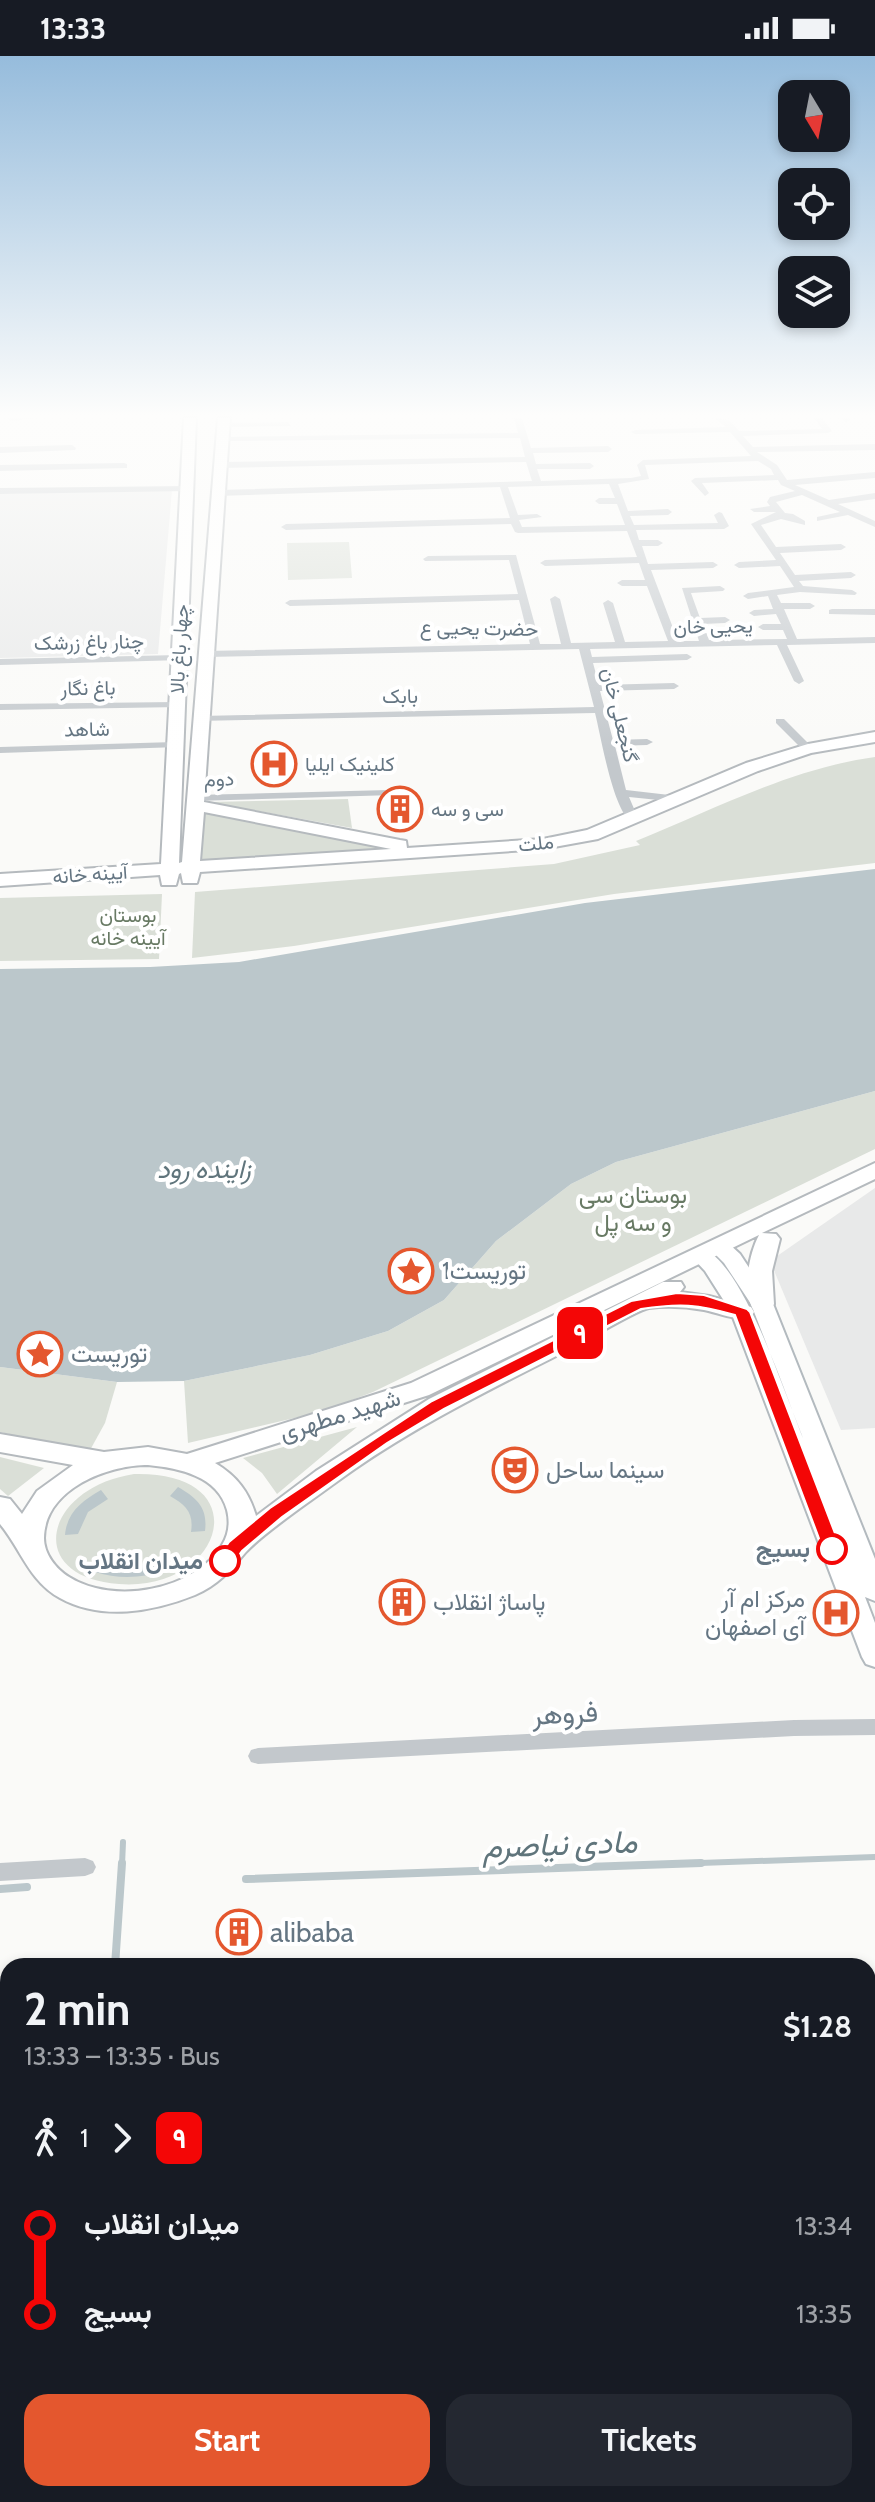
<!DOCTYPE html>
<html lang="en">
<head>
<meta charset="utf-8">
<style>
  :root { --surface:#171b24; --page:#242831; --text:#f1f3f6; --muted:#9ea1a6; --accent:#e4572e }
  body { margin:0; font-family:Cabin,Vazirmatn,sans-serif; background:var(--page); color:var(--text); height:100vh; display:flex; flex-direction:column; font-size:30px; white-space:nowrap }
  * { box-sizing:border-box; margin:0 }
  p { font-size:26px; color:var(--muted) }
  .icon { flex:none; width:44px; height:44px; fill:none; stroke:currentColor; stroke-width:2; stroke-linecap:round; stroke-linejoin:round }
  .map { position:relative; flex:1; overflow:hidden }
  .details { position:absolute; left:0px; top:1902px; width:876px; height:544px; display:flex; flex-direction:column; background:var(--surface); border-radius:24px 24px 0 0; box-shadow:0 4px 12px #0003 }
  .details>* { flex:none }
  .badge { padding:0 16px; border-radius:12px; font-size:28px; line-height:52px }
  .needle { width:52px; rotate:170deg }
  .tools { position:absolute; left:778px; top:24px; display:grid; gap:16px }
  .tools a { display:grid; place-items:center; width:72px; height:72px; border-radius:16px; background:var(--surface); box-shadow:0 4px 12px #0003; font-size:40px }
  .map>.badge { position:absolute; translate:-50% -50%; box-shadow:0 0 0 4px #fff }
  .legs { display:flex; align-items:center; gap:12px; height:88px; padding:0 24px; font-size:26px }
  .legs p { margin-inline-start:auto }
  .overview { display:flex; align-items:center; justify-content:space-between; height:136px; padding:0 24px }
  h1 { font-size:44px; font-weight:700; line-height:60px }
  .button { display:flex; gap:16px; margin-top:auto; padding:16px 24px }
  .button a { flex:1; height:92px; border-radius:24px; background:var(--accent); color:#fff; font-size:32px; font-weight:700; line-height:92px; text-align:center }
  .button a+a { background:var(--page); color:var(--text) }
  ul { padding:0 24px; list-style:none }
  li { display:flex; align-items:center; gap:28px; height:88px; font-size:30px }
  li i { display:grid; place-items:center; width:12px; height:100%; margin:0 10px; background:currentColor }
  li i::after { content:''; width:20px; height:20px; margin:-10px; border:6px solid; border-radius:50%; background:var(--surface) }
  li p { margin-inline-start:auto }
  li:first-child i { background:linear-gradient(#0000 50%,currentColor 0) }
  li:last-child i { background:linear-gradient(currentColor 50%,#0000 0) }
  .status { display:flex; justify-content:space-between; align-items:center; height:56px; padding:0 40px; background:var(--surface); direction:ltr }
  .status svg { height:22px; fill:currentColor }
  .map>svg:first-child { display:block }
</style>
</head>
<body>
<div class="status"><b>13:33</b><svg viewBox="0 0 49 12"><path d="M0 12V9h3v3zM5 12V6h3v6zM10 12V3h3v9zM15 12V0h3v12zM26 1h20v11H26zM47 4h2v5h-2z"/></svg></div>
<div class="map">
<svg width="875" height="2446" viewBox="0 0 875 2446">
  <rect width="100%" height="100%" fill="#fafaf8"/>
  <g fill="#e8e9e9">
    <path d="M172,434L158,598L0,602V438Z"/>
    <path d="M875,1132V1372L841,1374L770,1205Z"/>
  </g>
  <g fill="#dadfd7">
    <path d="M349,486L352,522L288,524L287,487Z"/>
    <path d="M875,701V807L614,838L294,890L192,902L195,836L554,808L640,789L636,785C713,754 792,712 875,701Z"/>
    <path d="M348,743L352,772L208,746Z"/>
    <path d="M199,754L406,792L199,806Z"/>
    <path d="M162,838L159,903L0,905V842Z"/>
    <path d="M875,1035V1093L373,1336L320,1356L188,1387L184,1325L310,1299L388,1275L444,1244L496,1185L571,1128L616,1106Z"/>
    <path d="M0,1311L117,1326L105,1367L89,1396L0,1376Z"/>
    <path d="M357,1371L277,1438L262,1417L243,1402Z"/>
    <path d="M0,1401L44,1412L8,1440L0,1433Z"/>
    <path d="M134,1418C260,1415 224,1536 119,1528C23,1521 44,1432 134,1418Z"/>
  </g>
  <g fill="#bbc7cb">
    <path d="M875,813V1035L616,1106L571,1128L496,1185L444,1244L388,1275L310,1299L184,1325L117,1326L0,1311V913L150,911L239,906L585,847Z"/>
    <path d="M178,1431C197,1442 208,1452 205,1475L191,1476C194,1457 186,1449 170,1440Z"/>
    <path d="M101,1434L108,1443L88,1456L78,1478L65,1479C67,1456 82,1445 101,1434Z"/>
    <path d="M161,1504L168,1514C143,1522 120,1524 95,1516L103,1506L136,1511Z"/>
  </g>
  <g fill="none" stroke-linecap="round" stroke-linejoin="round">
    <g stroke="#bbc7cb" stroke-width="6">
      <path d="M122,1809L123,1786"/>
      <path d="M643,1809L875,1801"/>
    </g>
    <g stroke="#bbc7cb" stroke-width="8">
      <path d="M246,1823L701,1807"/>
      <path d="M0,1833L27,1831"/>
      <path d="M115,1910L122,1807"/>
      <path d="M82,2438V2446"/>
    </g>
    <g stroke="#b3babf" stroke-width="4">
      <path id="secondary" d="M719,1184L727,1186L740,1198L773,1248L875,1503V1545L865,1541L875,1567V1611L866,1608L862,1601L731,1256L705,1215L690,1199L701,1192C742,1203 787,1343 803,1382L751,1248L724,1207L708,1191Z"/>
    </g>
    <g stroke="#b5babe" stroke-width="4">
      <g id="primary">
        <path d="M184,362H196L179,807L182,806L218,362H230L204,746L400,784L406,785L407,792L543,783L587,774L746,707L808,688L875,676V686L811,697L758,715L598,783L543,793L200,816L197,827H183L181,817L179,818L176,829H162L160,819L0,830V818L161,808ZM204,756L391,793L200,805Z"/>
        <path d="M875,1107V1123L762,1177L776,1178L780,1183L772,1215L774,1248L771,1253H753C742,1234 749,1198 759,1179L429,1339L215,1407C237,1420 249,1436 256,1460L316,1415L429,1343L663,1226H681L684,1231L680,1236L709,1240L751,1251L754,1256L751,1261C735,1265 719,1257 704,1254C687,1251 666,1250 649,1252C639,1253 587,1284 574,1291C491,1333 406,1374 331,1430C308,1447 263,1477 245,1497C230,1515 218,1529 195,1539C153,1556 101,1565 60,1542C29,1525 21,1493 0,1468V1441L10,1443L22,1458L37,1435L73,1409L0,1396V1378L104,1396L148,1391L187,1398L411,1327ZM148,1409C179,1412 218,1420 227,1454C230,1466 229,1478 222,1489C194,1535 113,1549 69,1521C56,1513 44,1498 44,1482C45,1433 107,1409 148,1409Z"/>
      </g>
    </g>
    <g fill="#c3c8cc" fill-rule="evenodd">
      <path d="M36,362L12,365L8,363L9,362Z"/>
      <path d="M514,362H522L531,392L608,390L612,393L608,396L533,397L536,408L590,407L594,410L590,413H537L541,425L631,422L641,420L637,409L643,404L751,400L730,376L635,378L631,376L635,374L726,371L714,362L729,364L739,375L822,373L814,362H822L832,375L828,377L743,380L753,391L875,388V394L757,396L777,409L787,424L875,416V422L795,429L829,444L875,437V443L838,448L875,465V471L848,459L817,465V461L840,456L802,439L776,446L785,457L793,458L805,465V469L781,463L761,469L776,491L841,488L846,491L841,494L780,497L795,519L851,516L856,519L851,522L799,525L803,530L852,534L857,537L855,539L800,536L777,539L781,547H810L815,550L810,553H784L797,583L875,581V587L787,589L804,625L799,628L794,625L777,589L590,593L592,601L687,598L692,601L687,604L593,607L599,629L674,627L679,630L674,633L600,635L613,684L647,683L653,686L647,689L615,690L626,734L678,740L684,743L678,746L629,741L638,762L632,766C613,756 601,680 595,657L197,665V661L201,660L594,651L579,593L206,601L201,598L206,595L530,588L519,544L290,550L285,547L290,544L518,538L509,504L425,505L423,503L428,500L516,499L540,588H561L550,543L555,540L560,543L571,587L615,586L603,547L608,544L613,547L625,586L668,585L647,530H622L617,527L622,524H645L639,507L545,510L540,507L545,504L637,501L627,475L518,477L515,476L511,468L286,474L281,471L286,468L510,462L500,431L218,440L214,437L218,434L532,425L526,406L220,412L216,409L220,406L525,401L520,382L222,385L218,383L222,381L518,377ZM758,405L771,413L774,419L695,422L691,425L705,440L709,437L702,427L778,424L781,429L795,435L770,441L767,446L770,450L750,453L754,456H776L751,468L776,504L739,506L734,509L739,512L780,510L794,531L748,537L743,540L748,543L768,540L773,553L754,554L749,557L754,560L776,558L781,568H763L758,571L763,574H783L787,583L709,584L703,568L725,567L730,564L725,561L700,562L691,537L723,535L725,533L720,530L682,532L699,585H678L651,514L713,512L718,509L713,506L648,508L642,490H658L663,487L658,484H639L636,474L724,473L729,470L722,457L719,456L714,459L718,467L634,469L630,460L668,459L672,456L668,453L628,455L618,428L649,423L645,409ZM609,428L615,442H599L595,445L599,448H617L625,469L522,471L519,464L542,461L537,458L518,459L508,431Z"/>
      <path d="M840,362H849L850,364L846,366Z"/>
      <path d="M288,366L291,370L223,371L219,369L223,367Z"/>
      <path d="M72,389L76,392L75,394L0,397V391Z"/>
      <path d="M124,407L127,408V412L0,415V409Z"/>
      <path d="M832,553H875V559L829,558V554Z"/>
      <path d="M179,599L184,602L183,604L0,609V603Z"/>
      <path d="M176,646L181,649L180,651L0,654V648Z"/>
      <path d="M776,663H784L812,691V695H804L776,667Z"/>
      <path d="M175,686L181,689L179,691L0,697V691Z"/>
      <path d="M389,734L393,735V739L195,745L189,742L195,739Z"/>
      <path d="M875,1663V1679L794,1680L258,1708L251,1706L248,1700L251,1694L258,1692L794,1664Z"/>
      <path d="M85,1802L93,1805L96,1811L93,1817L85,1820L0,1825V1807Z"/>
    </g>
    <g fill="#c3c8cc" fill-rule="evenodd">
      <path d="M190,430V434L187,435L0,438V432Z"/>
      <path d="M875,2091V2117L868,2118V2092Z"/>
      <path d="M8,2189V2215L0,2216V2190Z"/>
    </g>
    <use href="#secondary" fill="#fff" fill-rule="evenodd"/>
    <use href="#primary" fill="#fff" fill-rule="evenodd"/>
  </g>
  <linearGradient id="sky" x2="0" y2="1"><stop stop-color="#96bcdc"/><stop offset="0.51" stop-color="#fdfdfc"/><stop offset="1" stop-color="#fdfdfc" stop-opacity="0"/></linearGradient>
  <rect width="875" height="704" fill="url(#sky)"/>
  <path fill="#f40606" stroke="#fff" stroke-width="2" d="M677,1237L704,1239L747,1253L750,1256L841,1493L838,1497H825L823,1493L735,1259C698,1248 679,1247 641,1253L444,1353L387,1387L282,1461L242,1495L232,1509H219L216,1505L229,1486L270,1452L432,1345L631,1245Z"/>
  <defs>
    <g id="hospital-ring" transform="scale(2.3)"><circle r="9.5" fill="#fff" stroke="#e4572e" stroke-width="1.5"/><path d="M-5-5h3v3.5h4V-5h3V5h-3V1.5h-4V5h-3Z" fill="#e4572e"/></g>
    <g id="building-ring" transform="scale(2.3)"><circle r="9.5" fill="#fff" stroke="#e4572e" stroke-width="1.5"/><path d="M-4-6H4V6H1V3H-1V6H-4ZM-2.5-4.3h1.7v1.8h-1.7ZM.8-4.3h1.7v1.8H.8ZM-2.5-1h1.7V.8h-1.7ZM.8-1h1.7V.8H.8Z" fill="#e4572e"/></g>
    <g id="sight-ring" transform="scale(2.3)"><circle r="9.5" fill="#fff" stroke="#e4572e" stroke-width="1.5"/><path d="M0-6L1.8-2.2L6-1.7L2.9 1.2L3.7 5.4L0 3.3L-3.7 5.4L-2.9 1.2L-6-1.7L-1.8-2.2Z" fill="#e4572e"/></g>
    <g id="theatre-ring" transform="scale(2.3)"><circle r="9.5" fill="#fff" stroke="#e4572e" stroke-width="1.5"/><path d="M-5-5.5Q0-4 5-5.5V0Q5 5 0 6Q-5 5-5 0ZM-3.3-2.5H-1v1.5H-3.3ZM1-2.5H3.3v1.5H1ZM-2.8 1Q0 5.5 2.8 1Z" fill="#e4572e"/></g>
  </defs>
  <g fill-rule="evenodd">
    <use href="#hospital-ring" x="274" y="708"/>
    <use href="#building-ring" x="400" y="753"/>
    <use href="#sight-ring" x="411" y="1215"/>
    <use href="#sight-ring" x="40" y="1298"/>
    <use href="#theatre-ring" x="515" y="1414"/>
    <use href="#building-ring" x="402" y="1546"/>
    <use href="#hospital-ring" x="836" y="1557"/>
    <use href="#building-ring" x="239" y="1876"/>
  </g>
  <g fill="#fff" stroke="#f40606" stroke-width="4">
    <circle cx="832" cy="1493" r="14"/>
    <circle cx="225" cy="1505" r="14"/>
  </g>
  <g text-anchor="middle" stroke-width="8" stroke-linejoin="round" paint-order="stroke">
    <g font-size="20" fill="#657683" stroke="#fff">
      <text transform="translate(713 570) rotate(-1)" y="7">یحیی خان</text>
      <text transform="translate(479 572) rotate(1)" y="7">حضرت یحیی ع</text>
      <text transform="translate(89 586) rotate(-1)" y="7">چنار باغ زرشک</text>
      <text transform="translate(179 593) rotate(-87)" y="7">چهار باغ بالا</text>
      <text transform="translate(88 632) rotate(-1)" y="7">باغ نگار</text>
      <text transform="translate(400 640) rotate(-1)" y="7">بابک</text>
      <text transform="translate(620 659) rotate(76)" y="7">گنجعلی خان</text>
      <text transform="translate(87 673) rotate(-1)" y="7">شاهد</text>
      <text transform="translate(219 723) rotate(-2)" y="7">دوم</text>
      <text transform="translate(536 787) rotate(-6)" y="7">ملت</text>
      <text transform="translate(90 818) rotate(-4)" y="7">آیینه خانه</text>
    </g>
    <g font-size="20" fill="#657683" stroke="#fff" text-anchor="start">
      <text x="305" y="715">کلینیک ایلیا</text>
      <text x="431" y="760">سی و سه</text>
    </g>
    <g font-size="20" fill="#687a64" stroke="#fff">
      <text x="128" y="866">بوستان<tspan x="128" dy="23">آیینه خانه</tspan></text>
    </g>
    <g font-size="24" fill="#687a64" stroke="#fff">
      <text x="633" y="1147">بوستان سی<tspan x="633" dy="28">و سه پل</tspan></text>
    </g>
    <g font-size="24" fill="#657683" stroke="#fff" text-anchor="start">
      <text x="442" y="1223">توریست1</text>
      <text x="71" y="1306">توریست</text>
      <text x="546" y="1422">سینما ساحل</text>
      <text x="805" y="1551" text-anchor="end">مرکز ام آر<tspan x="805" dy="28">آی اصفهان</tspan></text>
      <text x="433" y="1554">پاساژ انقلاب</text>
    </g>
    <g font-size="24" fill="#657683" stroke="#fff">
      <text transform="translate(340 1359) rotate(-17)" y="8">شهید مطهری</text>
    </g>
    <g font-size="24" font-weight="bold" fill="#657683" stroke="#fff" text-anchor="end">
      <text x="810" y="1501">بسیج</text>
      <text x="203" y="1513">میدان انقلاب</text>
    </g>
    <g font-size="26" font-style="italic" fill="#60757c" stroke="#fff">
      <text x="204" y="1122">زاینده رود</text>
    </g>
    <g font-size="28" fill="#657683" stroke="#fff">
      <text transform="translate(565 1657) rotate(-3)" y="10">فروهر</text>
    </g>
    <g font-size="28" fill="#657683" stroke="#fff" text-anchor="start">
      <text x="270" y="1886">alibaba</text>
    </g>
    <g font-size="32" font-style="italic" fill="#60757c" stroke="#fff">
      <text transform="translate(560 1788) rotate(-2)" y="11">مادی نیاصرم</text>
    </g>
  </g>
</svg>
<div class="tools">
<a><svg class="needle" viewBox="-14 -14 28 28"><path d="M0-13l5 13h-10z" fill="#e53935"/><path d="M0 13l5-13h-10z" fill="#9ea1a6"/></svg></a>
<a><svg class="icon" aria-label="locate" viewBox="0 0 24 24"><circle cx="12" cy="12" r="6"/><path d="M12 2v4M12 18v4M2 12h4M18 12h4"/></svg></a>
<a><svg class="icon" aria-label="layers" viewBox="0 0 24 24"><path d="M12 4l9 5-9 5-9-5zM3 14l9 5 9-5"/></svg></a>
</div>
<b class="badge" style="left:580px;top:1277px;background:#f40606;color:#fff">۹</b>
<section class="details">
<div class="overview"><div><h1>2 min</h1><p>13:33 – 13:35 · Bus</p></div><b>$1.28</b></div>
<div class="legs"><svg class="icon" aria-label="walk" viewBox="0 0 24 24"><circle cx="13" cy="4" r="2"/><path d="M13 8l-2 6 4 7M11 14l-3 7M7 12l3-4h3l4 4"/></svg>1<svg class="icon" aria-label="forward" viewBox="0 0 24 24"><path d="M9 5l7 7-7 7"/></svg><b class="badge" style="background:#f40606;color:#fff">۹</b></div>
<ul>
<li><i style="color:#f40606"></i><b>میدان انقلاب</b><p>13:34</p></li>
<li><i style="color:#f40606"></i><b>بسیج</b><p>13:35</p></li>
</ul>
<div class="button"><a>Start</a><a>Tickets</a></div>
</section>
</div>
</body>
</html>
